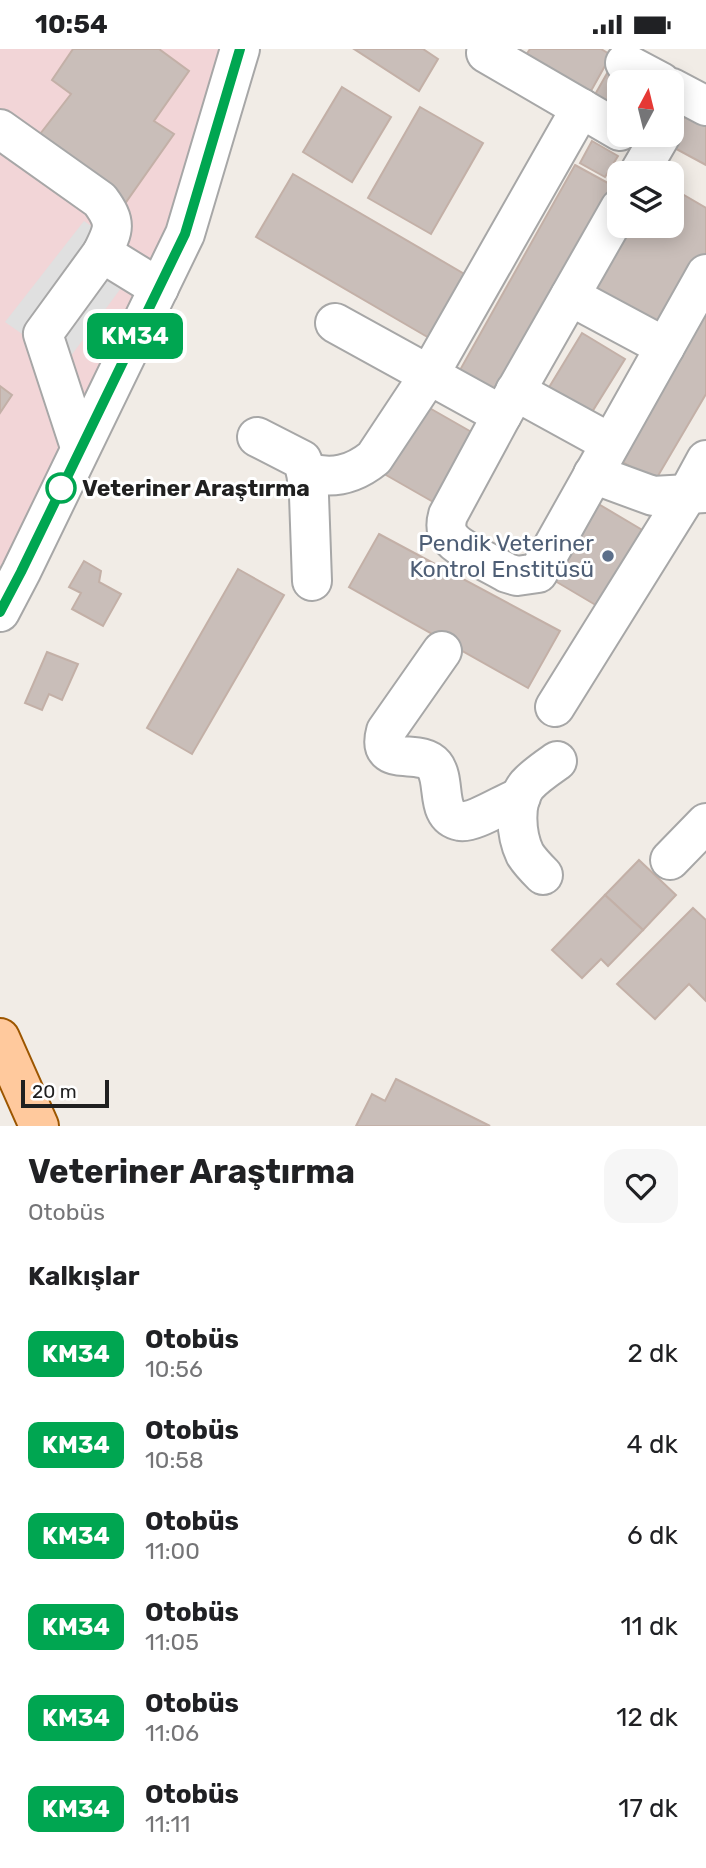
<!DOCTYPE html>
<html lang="tr">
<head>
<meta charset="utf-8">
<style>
  :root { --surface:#fff; --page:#f6f6f6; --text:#202124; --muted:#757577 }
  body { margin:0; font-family:Rubik,sans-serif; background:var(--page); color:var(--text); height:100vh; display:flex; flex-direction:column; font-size:26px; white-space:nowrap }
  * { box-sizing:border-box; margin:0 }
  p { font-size:23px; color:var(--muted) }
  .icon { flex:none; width:38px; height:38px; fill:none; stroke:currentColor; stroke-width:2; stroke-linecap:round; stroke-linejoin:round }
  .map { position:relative; height:1077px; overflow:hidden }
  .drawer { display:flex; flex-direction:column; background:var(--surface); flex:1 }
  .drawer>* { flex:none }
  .badge { padding:0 14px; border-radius:10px; font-size:24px; line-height:46px }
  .needle { width:46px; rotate:7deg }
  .fabs { position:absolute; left:607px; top:21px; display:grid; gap:14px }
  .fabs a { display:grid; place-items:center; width:77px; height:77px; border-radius:14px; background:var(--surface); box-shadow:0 4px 18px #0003; font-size:35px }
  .scale { position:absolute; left:21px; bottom:18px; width:88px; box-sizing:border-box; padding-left:7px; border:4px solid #202020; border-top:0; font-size:19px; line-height:24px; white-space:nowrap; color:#202020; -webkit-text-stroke:5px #fff; paint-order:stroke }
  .map>.badge { position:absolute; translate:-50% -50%; box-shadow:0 0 0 4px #fff }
  h2 { padding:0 28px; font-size:26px; line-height:63px }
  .round { display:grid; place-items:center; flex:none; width:74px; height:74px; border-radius:21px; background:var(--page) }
  .summary { display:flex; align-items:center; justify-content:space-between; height:119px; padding:0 28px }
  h1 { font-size:33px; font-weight:700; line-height:52px }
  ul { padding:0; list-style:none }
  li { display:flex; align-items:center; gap:21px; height:91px; padding:0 28px }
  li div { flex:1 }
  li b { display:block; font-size:26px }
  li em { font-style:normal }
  li .badge { min-width:77px; font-weight:700; text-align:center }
  .status { display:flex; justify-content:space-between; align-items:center; height:49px; padding:0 35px; background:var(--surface); direction:ltr }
  .status svg { height:19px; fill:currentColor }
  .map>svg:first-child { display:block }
</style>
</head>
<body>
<div class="status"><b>10:54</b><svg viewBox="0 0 49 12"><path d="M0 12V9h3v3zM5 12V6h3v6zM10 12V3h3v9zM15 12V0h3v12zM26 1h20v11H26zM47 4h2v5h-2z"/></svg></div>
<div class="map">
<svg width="706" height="1077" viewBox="0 0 706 1077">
  <rect width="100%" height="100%" fill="#f1ece6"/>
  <path fill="#f2d5d7" d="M0,0H224L185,184L0,526Z"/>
  <path fill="#e0e0e0" d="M84,172L141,212L65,315L5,273Z"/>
  <g fill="#c9beb9" stroke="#c3b0a7" stroke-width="2">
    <path d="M73,0H159L189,22L154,72L174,85L124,156L37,89L71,45L52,31Z"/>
    <path d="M354,0H423L438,10L419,42Z"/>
    <path d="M530,0H601L611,6L591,42L526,6Z"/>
    <path d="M610,19L635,33H620V64L593,49Z"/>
    <path d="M342,38L391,68L352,133L303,103Z"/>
    <path d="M420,58L483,94L431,185L368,149Z"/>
    <path d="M687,63L706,73V116L669,96Z"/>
    <path d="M592,92L618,107L605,128L580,114Z"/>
    <path d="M575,116L617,139L502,345L460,321Z"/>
    <path d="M293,125L473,230L436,293L256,188Z"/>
    <path d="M672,139L706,159V206L664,278L590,235L625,177H672Z"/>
    <path d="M706,256V345L655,432L616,409Z"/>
    <path d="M582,284L625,310L587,371L545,345Z"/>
    <path d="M0,337L12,346L0,364Z"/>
    <path d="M419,353L482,389L442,458L379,422Z"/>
    <path d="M590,450L644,482L599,558L545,526Z"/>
    <path d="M379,485L560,582L528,639L349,538Z"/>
    <path d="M84,512L101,522L99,533L121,545L103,577L72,560L81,544L69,538Z"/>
    <path d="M238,520L284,546L192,705L147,679Z"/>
    <path d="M47,603L78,615L62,651L49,645L42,661L25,654Z"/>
    <path d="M639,811L676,846L643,881L605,846Z"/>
    <path d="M605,846L643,881L608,917L601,910L582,929L552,901Z"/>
    <path d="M693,859L706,871V952L689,935L655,970L617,935Z"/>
    <path d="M396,1030L490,1077H356L372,1045L385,1052Z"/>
  </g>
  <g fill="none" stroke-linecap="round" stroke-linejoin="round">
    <g stroke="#a7a7a7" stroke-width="42">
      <g id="minor">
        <path d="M486,4L620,82"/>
        <path d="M625,14L661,33"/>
        <path d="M672,39L706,57"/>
        <path d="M0,80L100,151C117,174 114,180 102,204"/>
        <path d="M639,124L661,86"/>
        <path d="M620,159L502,366L448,466C446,473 445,481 450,488C456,498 495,517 507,524L517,527L538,524L706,225"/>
        <path d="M570,247L665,298"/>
        <path d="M335,274L502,366"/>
        <path d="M515,342L610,394"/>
        <path d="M257,388L302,411L306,423L309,447L312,532"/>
        <path d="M80,398L43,285L102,204L159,239"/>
        <path d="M306,423C332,431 353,426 374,409L429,326L581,59"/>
        <path d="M593,425L653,447L706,444"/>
        <path d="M0,563L21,523L185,185L240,0"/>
        <path d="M442,602L386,682C375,721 420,698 434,716C447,732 434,767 460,772C473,775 506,753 521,748"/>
        <path d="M555,658L687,446L706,411"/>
        <path d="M670,811L706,774"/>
        <path d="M543,826C536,819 530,813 525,805C516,786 513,753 527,736C535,727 547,719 557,712"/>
      </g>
    </g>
    <g stroke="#9c5600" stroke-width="42">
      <path id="major" d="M0,989L39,1077"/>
    </g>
    <use href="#minor" stroke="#fff" stroke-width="38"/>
    <use href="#major" stroke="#ffc99d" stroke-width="38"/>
  </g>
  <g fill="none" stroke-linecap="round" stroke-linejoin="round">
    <g stroke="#fff" stroke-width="16">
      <path id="line" d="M0,563L21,523L185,185L240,0"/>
    </g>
    <use href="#line" stroke="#00a651" stroke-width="10"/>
  </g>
  <circle fill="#fff" stroke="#00a651" stroke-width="3.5" cx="61" cy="439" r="14"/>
  <circle fill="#5c6f8a" stroke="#fff" stroke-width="2.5" cx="608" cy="507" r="7"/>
  <g text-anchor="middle" stroke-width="6" stroke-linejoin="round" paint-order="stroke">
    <g font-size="23" font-weight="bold" fill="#202020" stroke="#fff" text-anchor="start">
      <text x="82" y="447">Veteriner Araştırma</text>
    </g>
    <g font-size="23" fill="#4e5e75" stroke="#fff" text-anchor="end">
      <text x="594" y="502">Pendik Veteriner<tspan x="594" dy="26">Kontrol Enstitüsü</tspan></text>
    </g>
  </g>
</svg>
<div class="fabs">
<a><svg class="needle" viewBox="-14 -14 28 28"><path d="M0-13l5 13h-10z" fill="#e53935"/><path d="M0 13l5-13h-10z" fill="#757577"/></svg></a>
<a><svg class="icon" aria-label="layers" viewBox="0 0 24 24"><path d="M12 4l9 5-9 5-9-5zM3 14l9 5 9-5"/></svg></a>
</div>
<div class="scale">20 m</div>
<b class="badge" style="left:135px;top:287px;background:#00a651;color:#fff">KM34</b>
</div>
<section class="drawer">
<div class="summary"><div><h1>Veteriner Araştırma</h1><p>Otobüs</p></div><a class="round"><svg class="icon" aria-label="heart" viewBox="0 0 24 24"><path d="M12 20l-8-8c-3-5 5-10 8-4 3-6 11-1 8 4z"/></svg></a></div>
<h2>Kalkışlar</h2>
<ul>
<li><span class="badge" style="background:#00a651;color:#fff">KM34</span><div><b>Otobüs</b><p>10:56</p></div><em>2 dk</em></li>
<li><span class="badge" style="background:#00a651;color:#fff">KM34</span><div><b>Otobüs</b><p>10:58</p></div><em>4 dk</em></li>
<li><span class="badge" style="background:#00a651;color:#fff">KM34</span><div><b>Otobüs</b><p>11:00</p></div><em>6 dk</em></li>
<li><span class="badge" style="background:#00a651;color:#fff">KM34</span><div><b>Otobüs</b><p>11:05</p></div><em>11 dk</em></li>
<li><span class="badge" style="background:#00a651;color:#fff">KM34</span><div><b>Otobüs</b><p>11:06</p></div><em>12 dk</em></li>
<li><span class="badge" style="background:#00a651;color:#fff">KM34</span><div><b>Otobüs</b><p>11:11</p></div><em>17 dk</em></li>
</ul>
</section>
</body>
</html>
